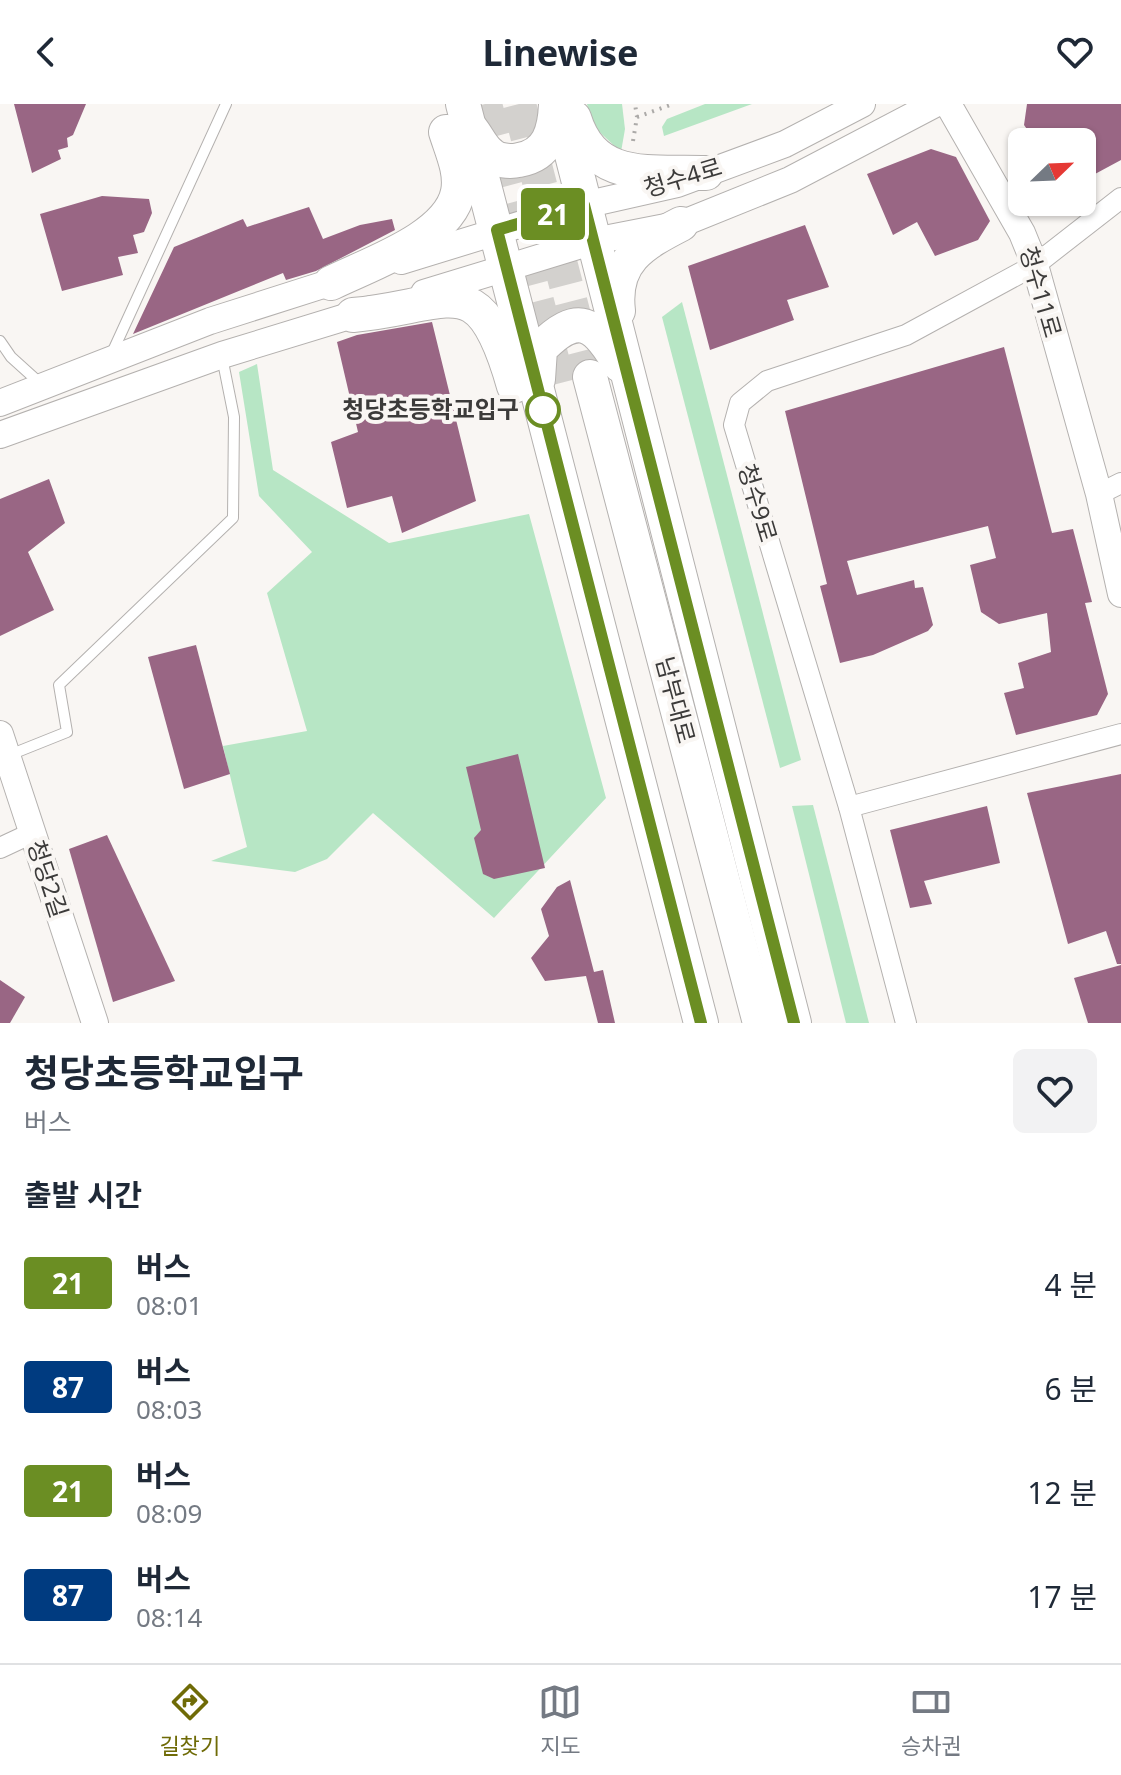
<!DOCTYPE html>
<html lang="ko">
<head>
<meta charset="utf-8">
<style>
  :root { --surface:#fff; --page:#f2f2f3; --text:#1f2937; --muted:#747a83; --line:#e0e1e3; --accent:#6f6b07 }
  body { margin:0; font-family:"Noto Sans","Noto Sans KR",sans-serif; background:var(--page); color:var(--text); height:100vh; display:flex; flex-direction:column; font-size:30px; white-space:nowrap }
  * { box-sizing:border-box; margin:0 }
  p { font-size:26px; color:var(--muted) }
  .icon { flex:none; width:44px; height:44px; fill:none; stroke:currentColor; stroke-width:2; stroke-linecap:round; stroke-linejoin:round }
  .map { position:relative; height:919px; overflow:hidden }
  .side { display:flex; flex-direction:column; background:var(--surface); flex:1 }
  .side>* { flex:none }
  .badge { padding:0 16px; border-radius:6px; font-size:28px; line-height:52px }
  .needle { width:52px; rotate:67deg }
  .buttons { position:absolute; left:1008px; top:24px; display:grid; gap:16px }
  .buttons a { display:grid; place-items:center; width:88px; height:88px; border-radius:12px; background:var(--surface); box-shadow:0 2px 6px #0004; font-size:40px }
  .map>.badge { position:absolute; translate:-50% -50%; box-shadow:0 0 0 4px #fff }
  h2 { padding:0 24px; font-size:30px; line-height:72px }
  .round { display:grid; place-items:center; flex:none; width:84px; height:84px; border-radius:12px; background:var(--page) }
  .head { display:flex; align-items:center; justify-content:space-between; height:136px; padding:0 24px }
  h1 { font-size:38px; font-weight:700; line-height:60px }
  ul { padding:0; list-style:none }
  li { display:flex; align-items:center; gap:24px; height:104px; padding:0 24px }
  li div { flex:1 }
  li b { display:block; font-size:30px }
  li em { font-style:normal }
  li .badge { min-width:88px; font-weight:700; text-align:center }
  header { display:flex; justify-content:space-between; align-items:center; height:104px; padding:0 24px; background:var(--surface); font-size:36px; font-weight:700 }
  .tabs { display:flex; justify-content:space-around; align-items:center; height:112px; border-top:2px solid var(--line); background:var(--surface); font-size:22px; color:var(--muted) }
  .tabs a { display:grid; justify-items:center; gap:4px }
  .tabs .selected { color:var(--accent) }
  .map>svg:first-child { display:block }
</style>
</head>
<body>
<header><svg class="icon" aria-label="back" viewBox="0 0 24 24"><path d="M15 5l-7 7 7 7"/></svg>Linewise<svg class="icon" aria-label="heart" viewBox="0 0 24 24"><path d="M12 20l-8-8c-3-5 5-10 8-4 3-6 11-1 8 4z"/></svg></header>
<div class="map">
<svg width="1121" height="919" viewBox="0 0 1121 919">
  <rect width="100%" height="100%" fill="#f9f6f3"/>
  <g fill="#b7e6c5">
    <path d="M587,0H622L625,25L621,48L593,22Z"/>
    <path d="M705,0H752L664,32L662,23L667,15Z"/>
    <path d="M682,198L801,656L780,664L662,213Z"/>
    <path d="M257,260L273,366L389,439L529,410L606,694L494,814L373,709L327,755L295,768L211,757L247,743L223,642L307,627L267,489L312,448L259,392L239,268Z"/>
    <path d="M813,701L869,919H846L792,702Z"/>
  </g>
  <g fill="#996684">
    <path d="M14,0H86L73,31L67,34L68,43L58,46L61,55L32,69Z"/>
    <path d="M1027,0H1121V56L1082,77V38H1036L1024,21Z"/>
    <path d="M931,45L956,53L990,117L978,136L935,152L917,118L893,131L867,70Z"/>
    <path d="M102,92L149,95L152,109L144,128L133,131L138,149L118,153L123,171L62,187L40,110Z"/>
    <path d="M309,103L323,135L360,121L392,115L395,126L316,167L286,176L283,169L133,230L174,143L243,115L247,123Z"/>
    <path d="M805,121L829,183L787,196L794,216L710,246L688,162Z"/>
    <path d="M432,218L476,397L402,429L392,392L347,404L331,338L358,328L337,238L357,231Z"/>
    <path d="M1004,243L1052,429L1073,425L1092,498L1085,499L1108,590L1097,611L1016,631L1004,589L1024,584L1018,559L1051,548L1047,509L999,520L981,508L970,461L996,454L988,422L847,457L857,491L914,476L915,484L923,483L933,521L928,527L873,551L840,559L820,482L827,480L785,307Z"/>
    <path d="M49,375L65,419L28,448L54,506L0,532V395Z"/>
    <path d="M196,541L230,670L184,685L148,553Z"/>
    <path d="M518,650L545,764L494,775L483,770L474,734L481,726L466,663Z"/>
    <path d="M1121,670V860H1117L1106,827L1068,840L1027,689Z"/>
    <path d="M987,702L1000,759L924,777L932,800L910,804L890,726Z"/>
    <path d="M107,731L175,877L113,898L69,745Z"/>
    <path d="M570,776L594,868L603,866L615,919H598L586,872L545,877L531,854L549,832L541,805L557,783Z"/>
    <path d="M1121,861V919H1088L1074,874Z"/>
    <path d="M0,876L25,893L10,919H0Z"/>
  </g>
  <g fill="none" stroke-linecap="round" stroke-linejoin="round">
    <g stroke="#d3d1ce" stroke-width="34" stroke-dasharray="34 17" stroke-linecap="butt">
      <path d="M485,0L559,281"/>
      <path d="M519,0L590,273"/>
    </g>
    <g stroke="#b4b1af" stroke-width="12">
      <g id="service">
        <path d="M0,237L11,253L42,281"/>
        <path d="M112,249L226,0"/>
        <path d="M7,652L67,628L59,581L233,414L234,313L222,253"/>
      </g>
    </g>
    <g stroke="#b4b1af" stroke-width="22">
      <g id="minor">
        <path d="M1099,390L1121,379"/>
        <path d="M849,703L1121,630"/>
        <path d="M0,744L32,729"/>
        <path d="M906,919L849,703L734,321L740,299L767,277L906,231L1035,161L1121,94"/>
      </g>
    </g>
    <g stroke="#b4b1af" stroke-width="28">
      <g id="tertiary">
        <path d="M948,0L1022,129L1035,161L1099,390L1121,490"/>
        <path d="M401,157L584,101L677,80L785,40L862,0"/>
        <path d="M424,189L594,137L681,120L790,76L935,0"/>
        <path d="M0,299L210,217L348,173"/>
        <path d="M0,331L222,251L372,205"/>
        <path d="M0,630L95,919"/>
      </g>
    </g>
    <g stroke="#b4b1af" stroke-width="36">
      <g id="trunk">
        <path d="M463,0L701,919"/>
        <path d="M559,0L794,919"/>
        <path d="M574,14C594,79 650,67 706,69"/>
        <path d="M471,25C477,32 482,44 490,50C497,57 510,58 519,56C549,51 555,26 556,0"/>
        <path d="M331,179C369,160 449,134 458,88C462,68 452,47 446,28"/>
        <path d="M618,207C612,157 642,140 681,120"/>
        <path d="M353,211C452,202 479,159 514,282"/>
        <path d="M590,273L760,919"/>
        <path d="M538,275L540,245C578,206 595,218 620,261"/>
      </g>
    </g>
    <g stroke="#acaaa8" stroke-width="4" stroke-dasharray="2 6" stroke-linecap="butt">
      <path d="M637,13L673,0"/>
      <path d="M633,37L637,13L635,0"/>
    </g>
    <use href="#service" stroke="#fff" stroke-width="10"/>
    <use href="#minor" stroke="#fff" stroke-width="20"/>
    <use href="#tertiary" stroke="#fff" stroke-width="26"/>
    <use href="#trunk" stroke="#fff" stroke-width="34"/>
  </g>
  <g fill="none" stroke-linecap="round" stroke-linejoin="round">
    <g stroke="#fff" stroke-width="18">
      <path id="line" d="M701,919L497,126L584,101L794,919"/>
    </g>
    <use href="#line" stroke="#6b8e23" stroke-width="12"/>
  </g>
  <circle fill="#fff" stroke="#6b8e23" stroke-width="4" cx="543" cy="306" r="16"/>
  <g text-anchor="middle" stroke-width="8" stroke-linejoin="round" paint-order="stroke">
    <g font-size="24" fill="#3c3b3a" stroke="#f9f6f3">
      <text transform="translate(683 74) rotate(-17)" y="8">청수4로</text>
      <text transform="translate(1040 188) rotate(74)" y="8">청수11로</text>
      <text transform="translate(757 399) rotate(73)" y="8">청수9로</text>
      <text transform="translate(675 596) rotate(75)" y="8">남부대로</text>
      <text transform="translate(47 775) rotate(72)" y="8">청당2길</text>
    </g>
    <g font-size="24" font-weight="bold" fill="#3c3b3a" stroke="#f9f6f3" text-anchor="end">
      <text x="519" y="314">청당초등학교입구</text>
    </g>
  </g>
</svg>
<div class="buttons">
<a><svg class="needle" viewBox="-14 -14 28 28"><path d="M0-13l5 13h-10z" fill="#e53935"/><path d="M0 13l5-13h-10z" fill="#747a83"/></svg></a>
</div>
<b class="badge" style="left:553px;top:110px;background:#6b8e23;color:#fff">21</b>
</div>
<section class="side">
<div class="head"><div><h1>청당초등학교입구</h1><p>버스</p></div><a class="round"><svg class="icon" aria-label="heart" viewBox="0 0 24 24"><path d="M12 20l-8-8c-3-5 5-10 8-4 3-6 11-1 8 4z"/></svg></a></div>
<h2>출발 시간</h2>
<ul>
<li><span class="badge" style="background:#6b8e23;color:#fff">21</span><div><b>버스</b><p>08:01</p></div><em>4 분</em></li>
<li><span class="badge" style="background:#003b80;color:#fff">87</span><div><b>버스</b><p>08:03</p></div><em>6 분</em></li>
<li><span class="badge" style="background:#6b8e23;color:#fff">21</span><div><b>버스</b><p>08:09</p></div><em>12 분</em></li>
<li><span class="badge" style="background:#003b80;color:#fff">87</span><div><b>버스</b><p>08:14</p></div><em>17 분</em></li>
</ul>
</section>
<nav class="tabs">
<a class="selected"><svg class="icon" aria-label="directions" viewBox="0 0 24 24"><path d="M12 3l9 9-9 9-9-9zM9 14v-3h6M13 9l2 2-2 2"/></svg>길찾기</a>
<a><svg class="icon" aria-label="map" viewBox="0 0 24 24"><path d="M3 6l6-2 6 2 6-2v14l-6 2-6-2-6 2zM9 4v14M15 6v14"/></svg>지도</a>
<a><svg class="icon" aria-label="tickets" viewBox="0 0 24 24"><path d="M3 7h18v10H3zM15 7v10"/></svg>승차권</a>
</nav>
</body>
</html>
